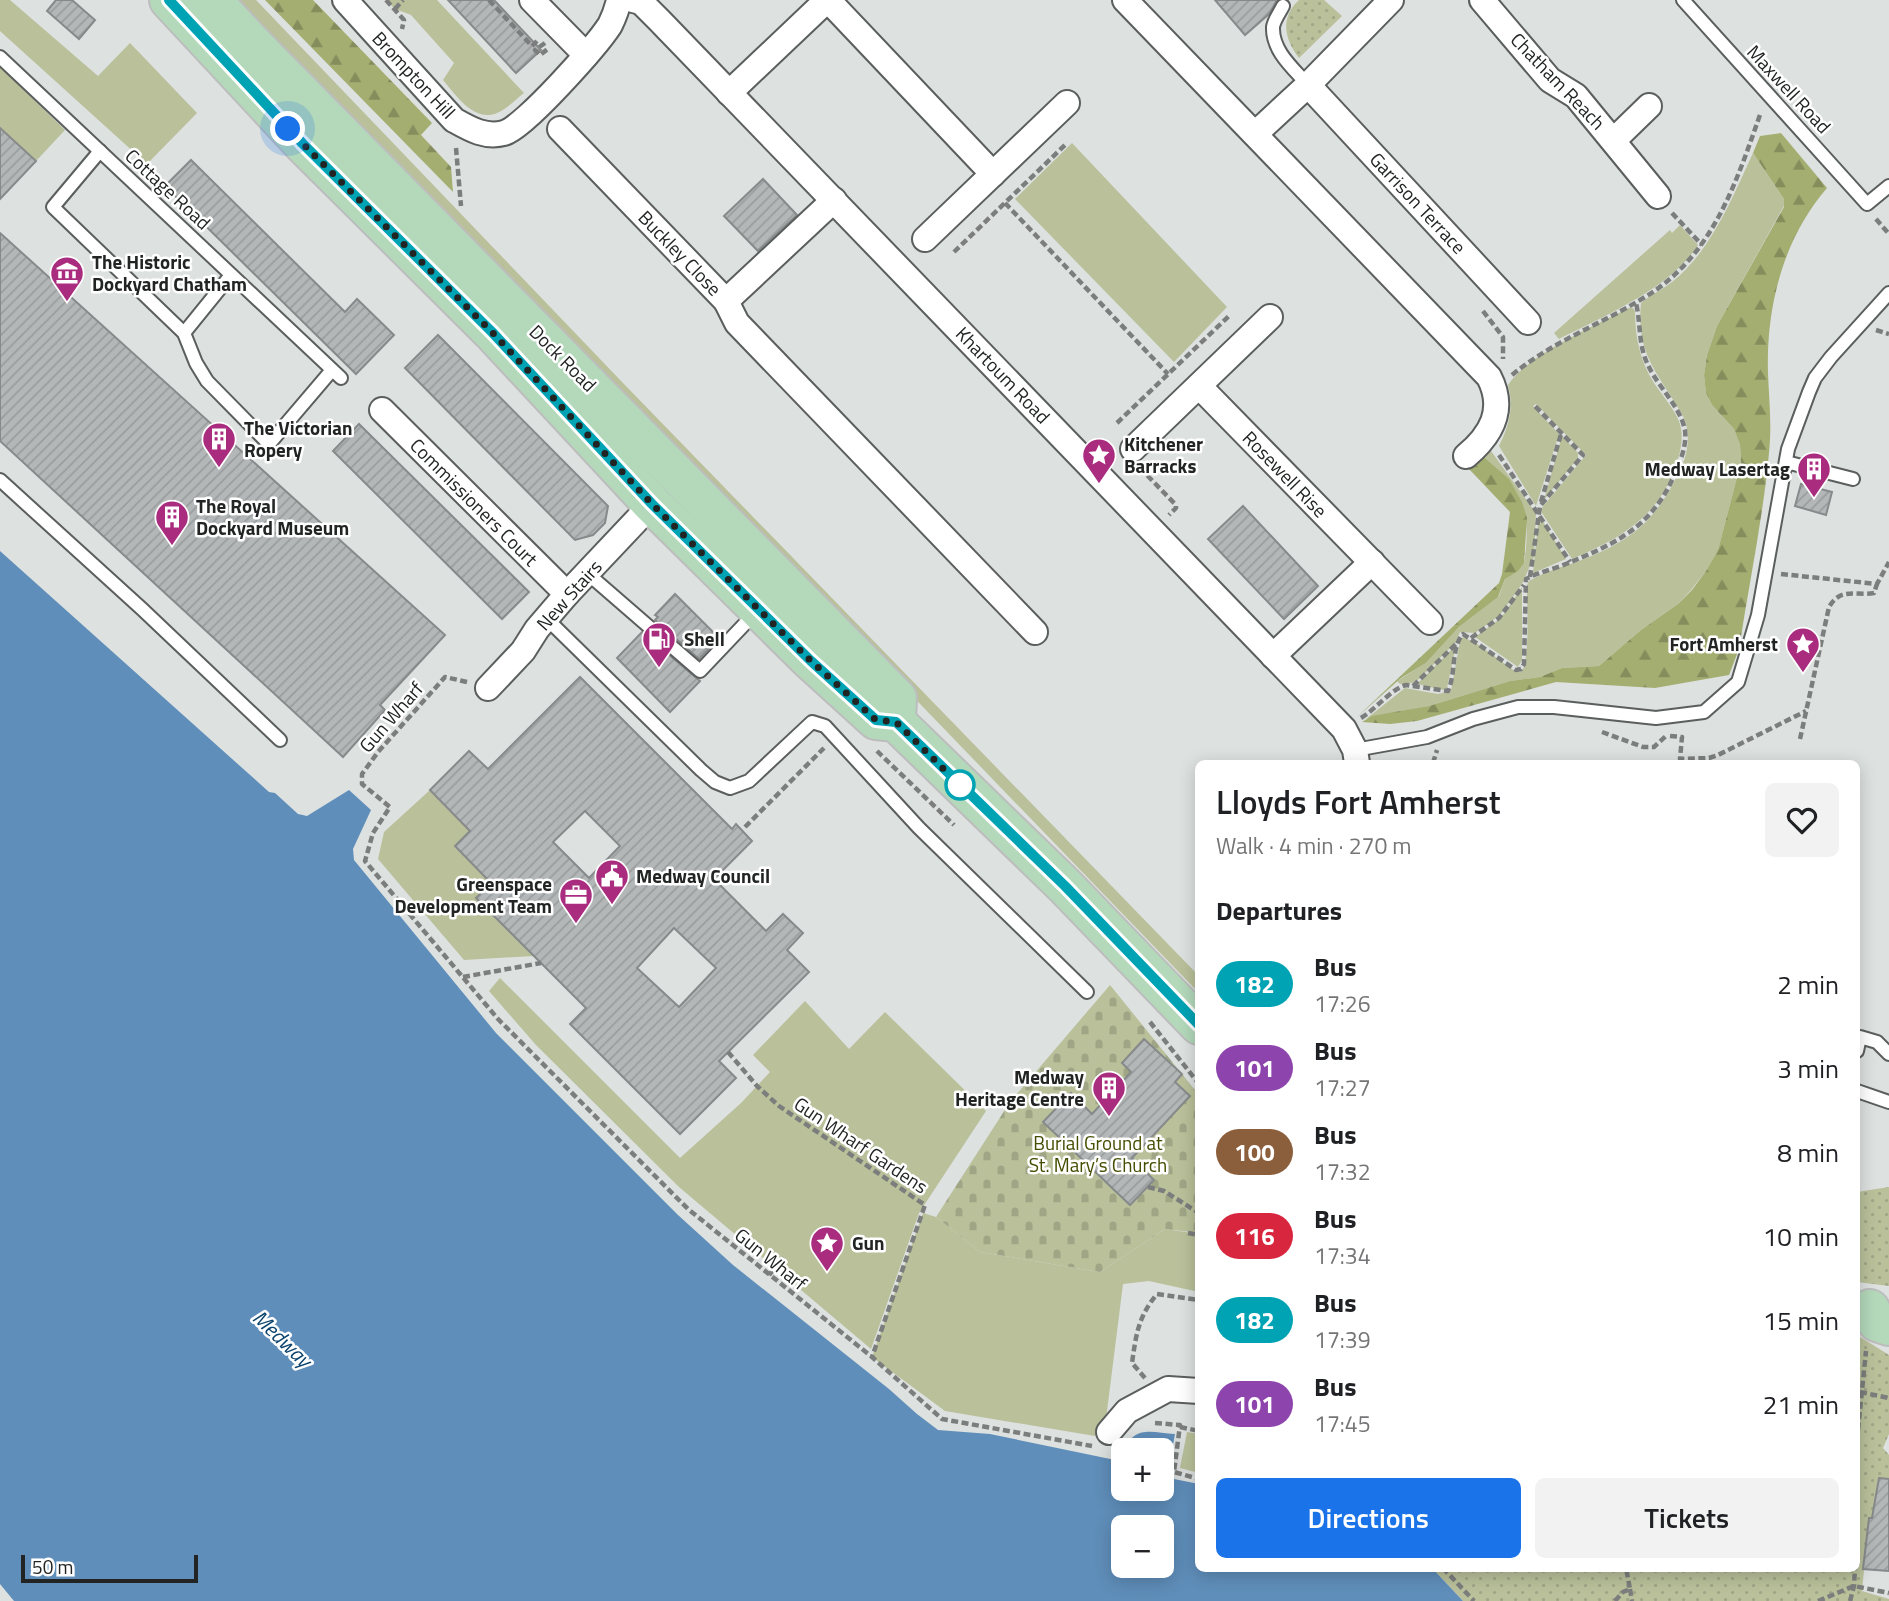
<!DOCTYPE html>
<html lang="en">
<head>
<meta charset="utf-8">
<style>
  :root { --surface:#fff; --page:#f2f2f2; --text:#202124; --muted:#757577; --accent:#1a73e8 }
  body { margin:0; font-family:"Titillium Web",sans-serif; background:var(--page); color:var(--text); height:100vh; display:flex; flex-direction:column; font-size:26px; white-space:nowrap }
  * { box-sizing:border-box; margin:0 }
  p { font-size:23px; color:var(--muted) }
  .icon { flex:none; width:38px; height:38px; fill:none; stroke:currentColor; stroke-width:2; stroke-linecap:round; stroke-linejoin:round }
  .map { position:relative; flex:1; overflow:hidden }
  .panel { position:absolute; left:1195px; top:760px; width:665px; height:812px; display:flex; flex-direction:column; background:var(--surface); border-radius:10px; box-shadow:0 4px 18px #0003 }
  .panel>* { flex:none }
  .badge { padding:0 14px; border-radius:23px; font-size:24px; line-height:46px }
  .tools { position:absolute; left:1111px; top:1438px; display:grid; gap:14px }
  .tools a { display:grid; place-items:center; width:63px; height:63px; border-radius:10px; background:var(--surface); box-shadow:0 4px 18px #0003; font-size:35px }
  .scale { position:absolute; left:21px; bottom:18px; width:177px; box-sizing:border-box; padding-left:7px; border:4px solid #222424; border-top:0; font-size:19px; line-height:24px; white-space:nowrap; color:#222424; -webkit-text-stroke:5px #fff; paint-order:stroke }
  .you { position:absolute; width:35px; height:35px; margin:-18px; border:5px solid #fff; border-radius:50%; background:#1a73e8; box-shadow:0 0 0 10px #1a73e833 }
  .map>.badge { position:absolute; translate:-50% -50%; box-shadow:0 0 0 4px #fff }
  h2 { padding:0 21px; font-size:26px; line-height:63px }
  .round { display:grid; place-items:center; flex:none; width:74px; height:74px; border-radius:10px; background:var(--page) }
  .head { display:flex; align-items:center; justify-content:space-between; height:119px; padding:0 21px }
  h1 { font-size:33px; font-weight:600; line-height:52px }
  .cta { display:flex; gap:14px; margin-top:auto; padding:14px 21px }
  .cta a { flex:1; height:80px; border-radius:10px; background:var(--accent); color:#fff; font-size:28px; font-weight:600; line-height:80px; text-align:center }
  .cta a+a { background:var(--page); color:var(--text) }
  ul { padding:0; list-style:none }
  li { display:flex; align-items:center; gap:21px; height:84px; padding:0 21px }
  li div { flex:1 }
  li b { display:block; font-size:26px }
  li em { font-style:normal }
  li .badge { min-width:77px; font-weight:700; text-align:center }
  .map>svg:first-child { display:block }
</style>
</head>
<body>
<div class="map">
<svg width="1889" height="1601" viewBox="0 0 1889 1601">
  <defs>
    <pattern id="forest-firs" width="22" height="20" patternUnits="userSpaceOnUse" patternTransform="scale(1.75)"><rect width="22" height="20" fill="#a4ae71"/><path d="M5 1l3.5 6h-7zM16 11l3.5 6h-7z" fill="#858d5d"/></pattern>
    <pattern id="cemetery-stones" width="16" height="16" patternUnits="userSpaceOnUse" patternTransform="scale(1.75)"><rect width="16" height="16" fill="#b9c09a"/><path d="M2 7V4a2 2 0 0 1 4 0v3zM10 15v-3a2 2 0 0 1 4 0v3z" fill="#9fa585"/></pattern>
    <pattern id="park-dots" width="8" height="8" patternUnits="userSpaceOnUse" patternTransform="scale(1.75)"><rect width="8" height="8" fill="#b9c09a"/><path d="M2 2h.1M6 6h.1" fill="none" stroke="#9fa585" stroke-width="1.8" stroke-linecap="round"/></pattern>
    <pattern id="building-hatch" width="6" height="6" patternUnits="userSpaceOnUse" patternTransform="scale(1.75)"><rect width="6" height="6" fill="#b3b7b8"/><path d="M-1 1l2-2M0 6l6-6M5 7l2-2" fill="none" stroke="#9a9d9e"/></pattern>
  </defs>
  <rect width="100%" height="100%" fill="#dde1e0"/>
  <g fill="#b9c09a">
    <path d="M0,0H10L98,76L130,43L197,113L147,164L0,31Z"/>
    <path d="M229,0H256L623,383L1199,976L1198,992L678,453Z"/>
    <path d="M386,0H437L524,93C516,99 507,109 497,113C474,123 455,94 443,80L454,63L411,15L395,9Z"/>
    <path d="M0,67L65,130L36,161L0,128Z"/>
    <path d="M1072,143L1227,307L1174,362L1015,199Z"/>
    <path d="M1753,153L1784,199L1785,204L1717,326L1707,355L1704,375L1706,393L1712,405L1734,429L1740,445L1741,462L1718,550L1706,571L1691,590L1678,604L1641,630L1599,666L1562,668L1540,677L1510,681L1429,706L1366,719L1405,688L1438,694L1451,691L1460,641L1463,637L1476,643L1516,672L1522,671C1530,658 1527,604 1527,585L1529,581C1544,572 1562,567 1579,561C1631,541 1655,522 1679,472C1689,453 1692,429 1680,411C1657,372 1636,353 1641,303C1650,295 1662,290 1672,282C1712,250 1732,198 1753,153Z"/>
    <path d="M1680,225L1698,245C1672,287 1603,317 1559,339L1554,333L1670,230L1672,233Z"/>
    <path d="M1629,308H1633L1635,311C1635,337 1640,361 1654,383C1662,395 1672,406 1678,419C1685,434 1681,450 1676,466C1657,518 1621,538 1572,559L1540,510L1586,455L1536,404L1533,406L1559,434L1536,506L1499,446C1509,426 1514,407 1508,385C1527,355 1596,325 1629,308Z"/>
    <path d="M1562,436L1578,453V458L1544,500Z"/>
    <path d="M1491,451L1536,513L1534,557L1522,584L1500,615L1475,633L1460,632L1456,642L1419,679L1412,683L1400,684L1397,681L1426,663L1459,627L1499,596L1505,579L1524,563C1532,512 1523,490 1484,457Z"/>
    <path d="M1539,515L1566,559L1533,573Z"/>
    <path d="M1522,587V660L1518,667L1475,637L1501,618Z"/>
    <path d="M1456,645L1447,688L1443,690L1417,684Z"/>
    <path d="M430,790L470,831L455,847L491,883L476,899L534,956L464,960L378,859L384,832Z"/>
    <path d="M500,978L680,1158L741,1103L770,1072L753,1055L805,1001L849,1049L885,1012L986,1111L919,1213L871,1349L679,1187L536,1045L489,991Z"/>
    <path d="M923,1213L936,1217L980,1252L1100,1272L1165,1229L1199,1234V1292L1149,1281L1123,1284L1105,1427L1095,1436L945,1411L872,1357Z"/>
    <path d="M1187,1432L1199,1434V1473L1180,1468Z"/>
  </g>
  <g fill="url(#forest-firs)">
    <path d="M265,0H313L432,123L421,135L451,167L453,192Z"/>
    <path d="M1781,133L1827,188C1783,239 1766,307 1768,373C1769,400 1772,425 1769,453C1763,518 1749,584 1739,649L1729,675L1655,688L1556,682L1417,721L1390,724L1362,722L1372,716L1429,706L1510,681L1540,677L1562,668L1599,666L1641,630L1678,604L1692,590L1706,571L1718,550L1741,462L1740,445L1734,429L1712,405L1706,393L1704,375L1707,355L1717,326L1784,207V199L1753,153L1760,136Z"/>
    <path d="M1484,457L1509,479L1522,502L1527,518L1524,563L1518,571L1505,579L1498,597L1459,627L1426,663L1401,678L1356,718L1499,583L1502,574L1510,512L1469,469Z"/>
  </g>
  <path fill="url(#cemetery-stones)" d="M1110,985L1199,1095V1233L1165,1229L1100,1272L980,1252L936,1217L1010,1102Z"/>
  <g fill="url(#park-dots)">
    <path d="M1299,0H1324L1342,16L1299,58C1284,39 1280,17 1299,0Z"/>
    <path d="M1889,1187V1286L1857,1282V1192Z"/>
    <path d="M1857,1335L1889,1355V1434L1883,1448L1889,1455V1507H1874L1872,1518L1869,1519L1862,1591L1889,1599V1601H1463L1432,1568H1857Z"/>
  </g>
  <path fill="#5f8eba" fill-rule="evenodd" d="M0,551L269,792L275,793L298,814L307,816L349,790L371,810L353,849L354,860L496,1033L678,1215L733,1265L889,1389L917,1414L938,1430L990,1434L1120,1461L1123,1452L1124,1489H1162V1451H1124C1134,1425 1151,1432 1175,1434L1167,1476L1169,1478L1199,1484V1568H1432L1463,1601H14L0,1584ZM1124,1528H1162V1566H1124Z"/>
  <g fill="url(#building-hatch)" stroke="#878a8b" stroke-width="2" fill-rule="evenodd">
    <path d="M56,0H72L95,20L79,39L47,11Z"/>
    <path d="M448,0H494L541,50L516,73Z"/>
    <path d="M1215,0H1277L1269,14L1245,35Z"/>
    <path d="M0,128L36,161L0,199Z"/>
    <path d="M191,160L345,312L357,299L394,335L356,374L165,186Z"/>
    <path d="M763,179L797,215L758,251L724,216Z"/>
    <path d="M0,233L445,635L380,705L385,710L343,757L0,441Z"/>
    <path d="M438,335L608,506L605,523L593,535L575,540L405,368Z"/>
    <path d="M359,424L529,592L502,619L333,451Z"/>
    <path d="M1801,484L1832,492L1826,515L1795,506Z"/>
    <path d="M1243,506L1318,586L1284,619L1208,539Z"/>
    <path d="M675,594L719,638L699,659L655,620L658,617L655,615Z"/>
    <path d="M642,632L700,681L670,712L617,658Z"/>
    <path d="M580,677L732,829L736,824L752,841L714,879L766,931L783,914L803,933L787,950L809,972L719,1061L736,1078L680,1134L570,1024L586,1008L476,898L491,883L455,846L470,831L430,790L469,751L488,769ZM585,811L620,846L589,878L553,842ZM674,928L716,968L679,1007L637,968Z"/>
    <path d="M1144,1039L1182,1074L1175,1082L1190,1096L1132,1158L1154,1180L1130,1205L1043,1122L1071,1093L1092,1114L1131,1072L1122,1063Z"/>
    <path d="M1879,1478L1889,1479V1571L1863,1569L1869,1518H1872Z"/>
  </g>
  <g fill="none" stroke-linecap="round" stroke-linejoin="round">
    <g stroke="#5a5e5d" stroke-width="16">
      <g id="lane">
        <path d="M1683,0L1867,204L1889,186"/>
        <path d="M1283,6C1280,12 1274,20 1273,27C1272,51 1293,68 1308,85"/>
        <path d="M0,57L341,378"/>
        <path d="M100,151L53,207L184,333L196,363L207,381L269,444L332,370"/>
        <path d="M184,333L231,275"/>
        <path d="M1786,462L1853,479"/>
        <path d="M0,480L142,609L280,740"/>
        <path d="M587,573L700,671L756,612"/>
        <path d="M547,619L701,770L715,782L730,788L749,781L812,722L825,726L919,828L1087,992"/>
        <path d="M1355,750L1427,737L1473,719L1518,707H1554L1656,718L1704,712L1738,682L1758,615L1788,449L1809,392L1815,378L1831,357L1889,293"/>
        <path d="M1857,1051L1860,1037L1877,1042L1889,1054"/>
        <path d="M1857,1091L1889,1102"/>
      </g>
    </g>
    <g stroke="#5a5e5d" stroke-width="28">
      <g id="street">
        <path d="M345,0L454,120C470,129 485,138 504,133C524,128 597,45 610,25C614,17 617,9 619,0"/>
        <path d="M532,0L586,55"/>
        <path d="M633,0L641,2L659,20L1344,729L1355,750L1357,763"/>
        <path d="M828,0L993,174"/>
        <path d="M1125,0L1489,377C1506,410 1491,435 1466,456"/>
        <path d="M1482,0L1550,80L1576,96L1658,196"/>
        <path d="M1308,85L1528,322"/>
        <path d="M729,93L827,0"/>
        <path d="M560,129L726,301L834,200"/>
        <path d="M1255,134L1308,85L1391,0"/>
        <path d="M1614,140L1649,106"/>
        <path d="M925,239L1067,103"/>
        <path d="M726,301L737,323L1035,632"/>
        <path d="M1199,386L1430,622"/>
        <path d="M382,410L567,594"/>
        <path d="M1133,449L1270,317"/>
        <path d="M1273,656L1372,562"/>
        <path d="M488,688L523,651L537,629L567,594L652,504"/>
        <path d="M1109,1432L1127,1411L1168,1389L1199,1391"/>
      </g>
    </g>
    <g stroke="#bdbdbd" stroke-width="42">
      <g id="primary">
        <path d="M169,0L303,144L492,332L652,504L811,661L876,720L896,722L1065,886L1199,1025"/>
        <path d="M212,0L250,41L897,698L896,722"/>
        <path d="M1870,1309L1877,1322L1889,1326"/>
      </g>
    </g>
    <g stroke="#7b7e7d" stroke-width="4.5" stroke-dasharray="7 3.5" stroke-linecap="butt">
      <path d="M386,0L404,20L402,29"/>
      <path d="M489,0L532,46L538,40"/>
      <path d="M395,9L403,0"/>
      <path d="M545,43L535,50L540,55L549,48"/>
      <path d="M456,148L461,206"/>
      <path d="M1005,203L1168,374"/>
      <path d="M1672,213L1702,245"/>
      <path d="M1876,219L1889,234"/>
      <path d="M954,252L1065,145"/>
      <path d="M1483,311L1503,337V359"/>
      <path d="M1876,330L1889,334"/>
      <path d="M1512,375C1553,341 1600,325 1645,297C1713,256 1736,183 1761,112"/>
      <path d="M1117,423L1229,316"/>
      <path d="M1499,455L1570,562"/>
      <path d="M1140,468L1176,505V508L1169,515"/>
      <path d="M1541,502L1561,434"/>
      <path d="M1781,574L1877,584L1889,562"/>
      <path d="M1530,577L1540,506L1583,455L1535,406"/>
      <path d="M1471,638L1499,618L1524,585"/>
      <path d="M467,682L445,677L378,752L362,774V784L390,807L373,833L365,861L498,1019L688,1209L872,1357L942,1419L1092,1446"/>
      <path d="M1413,686L1457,643"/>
      <path d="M1361,718C1376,709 1391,689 1406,685L1448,691C1456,674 1451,647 1463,634L1516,670L1521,669L1524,664L1526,579C1537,573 1549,570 1561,566C1612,545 1650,530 1674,476C1680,462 1687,446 1685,430C1680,406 1658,387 1648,365C1638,345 1641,324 1636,303"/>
      <path d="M1602,732L1643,747H1654L1667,735"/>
      <path d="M1670,736L1682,737L1680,759L1709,758L1718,755L1806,711"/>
      <path d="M1800,739L1829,607C1841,587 1854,596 1874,593L1877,584"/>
      <path d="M877,751L954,825"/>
      <path d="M1433,763L1437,750"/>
      <path d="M745,827L824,748"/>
      <path d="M463,977L541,963"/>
      <path d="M1150,1022L1199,1084"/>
      <path d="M728,1052L757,1086L779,1106L925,1205L872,1357"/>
      <path d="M1148,1187L1164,1191L1199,1213"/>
      <path d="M1188,1233L1199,1235"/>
      <path d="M769,1275L784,1258"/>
      <path d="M1145,1378L1132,1363C1136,1335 1138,1317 1157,1294L1199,1300"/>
      <path d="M1860,1392L1889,1398"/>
      <path d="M1155,1423L1180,1425L1174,1472L1199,1479"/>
      <path d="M1180,1427L1199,1431"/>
      <path d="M1857,1440L1866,1351"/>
      <path d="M1443,1568L1474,1601"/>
      <path d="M1688,1568H1694"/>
      <path d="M1630,1589L1632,1601"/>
      <path d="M1615,1601L1623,1592L1630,1589L1626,1568"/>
      <path d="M1818,1601L1854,1586L1889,1593"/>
      <path d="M1850,1601L1854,1586L1855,1568"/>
    </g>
    <use href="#lane" stroke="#fff" stroke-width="12"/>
    <use href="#street" stroke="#fff" stroke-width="24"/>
    <use href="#primary" stroke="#b3d8ba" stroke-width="38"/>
  </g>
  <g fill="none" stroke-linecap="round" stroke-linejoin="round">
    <g stroke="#fff" stroke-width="16">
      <path id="line" d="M169,0L303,144L492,332L652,504L811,661L876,720L896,722L1065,886L1199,1025"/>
    </g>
    <use href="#line" stroke="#00a3b4" stroke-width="10"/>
    <path stroke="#222424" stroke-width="7" stroke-dasharray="0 12.6" d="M288,129L492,332L652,504L811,661L876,720L896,722L960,785"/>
  </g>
  <defs>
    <g id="museum-pin" transform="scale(1.75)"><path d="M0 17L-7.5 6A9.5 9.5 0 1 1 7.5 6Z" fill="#a92c7e" stroke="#fff"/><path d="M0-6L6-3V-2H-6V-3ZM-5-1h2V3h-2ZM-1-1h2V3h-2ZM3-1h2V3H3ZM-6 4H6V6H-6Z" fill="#fff"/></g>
    <g id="building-pin" transform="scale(1.75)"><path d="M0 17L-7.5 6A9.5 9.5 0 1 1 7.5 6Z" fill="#a92c7e" stroke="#fff"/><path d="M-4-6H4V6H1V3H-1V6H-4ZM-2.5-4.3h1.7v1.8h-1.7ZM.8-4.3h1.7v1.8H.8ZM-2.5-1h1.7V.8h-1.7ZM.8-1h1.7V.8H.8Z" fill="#fff"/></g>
    <g id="sight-pin" transform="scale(1.75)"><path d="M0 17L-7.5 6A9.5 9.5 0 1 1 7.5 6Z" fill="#a92c7e" stroke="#fff"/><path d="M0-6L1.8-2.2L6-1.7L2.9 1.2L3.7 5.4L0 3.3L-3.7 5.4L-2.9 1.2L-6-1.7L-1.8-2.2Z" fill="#fff"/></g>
    <g id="fuel-pin" transform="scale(1.75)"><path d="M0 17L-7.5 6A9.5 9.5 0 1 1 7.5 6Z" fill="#a92c7e" stroke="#fff"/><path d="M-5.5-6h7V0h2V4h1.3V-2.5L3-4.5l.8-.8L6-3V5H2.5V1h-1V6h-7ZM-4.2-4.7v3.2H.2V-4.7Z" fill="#fff"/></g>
    <g id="civic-pin" transform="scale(1.75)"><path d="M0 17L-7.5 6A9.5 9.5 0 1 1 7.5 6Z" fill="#a92c7e" stroke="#fff"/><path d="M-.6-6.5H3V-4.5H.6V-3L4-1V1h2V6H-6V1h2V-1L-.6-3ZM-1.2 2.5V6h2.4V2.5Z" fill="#fff"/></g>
    <g id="office-pin" transform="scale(1.75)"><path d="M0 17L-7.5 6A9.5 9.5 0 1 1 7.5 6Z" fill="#a92c7e" stroke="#fff"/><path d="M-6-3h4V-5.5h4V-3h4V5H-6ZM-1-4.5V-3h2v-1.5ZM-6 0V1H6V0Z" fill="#fff"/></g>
  </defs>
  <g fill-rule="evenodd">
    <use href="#museum-pin" x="67" y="273"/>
    <use href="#building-pin" x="219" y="439"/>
    <use href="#sight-pin" x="1099" y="455"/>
    <use href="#building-pin" x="1814" y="469"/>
    <use href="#building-pin" x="172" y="517"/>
    <use href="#fuel-pin" x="659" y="639"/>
    <use href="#sight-pin" x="1803" y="644"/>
    <use href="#civic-pin" x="612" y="876"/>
    <use href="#office-pin" x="576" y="895"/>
    <use href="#building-pin" x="1109" y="1088"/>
    <use href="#sight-pin" x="827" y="1243"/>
  </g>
  <circle fill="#fff" stroke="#00a3b4" stroke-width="3.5" cx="960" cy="785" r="14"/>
  <g text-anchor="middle" stroke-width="5" stroke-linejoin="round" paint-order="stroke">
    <g font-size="19" fill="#222424" stroke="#fff">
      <text transform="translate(414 75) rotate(47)" y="7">Brompton Hill</text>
      <text transform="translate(1558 81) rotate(46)" y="7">Chatham Reach</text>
      <text transform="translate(1789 89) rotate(47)" y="7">Maxwell Road</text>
      <text transform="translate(168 189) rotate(43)" y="7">Cottage Road</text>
      <text transform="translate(1418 203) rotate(47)" y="7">Garrison Terrace</text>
      <text transform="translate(680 253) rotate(46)" y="7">Buckley Close</text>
      <text transform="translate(563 358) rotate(45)" y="7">Dock Road</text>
      <text transform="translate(1003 375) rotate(46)" y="7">Khartoum Road</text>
      <text transform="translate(1285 474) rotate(46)" y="7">Rosewell Rise</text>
      <text transform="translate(474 502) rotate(45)" y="7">Commissioners Court</text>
      <text transform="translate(569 595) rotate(-48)" y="7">New Stairs</text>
      <text transform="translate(391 717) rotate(-49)" y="7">Gun Wharf</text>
      <text transform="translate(861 1145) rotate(34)" y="7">Gun Wharf Gardens</text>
      <text transform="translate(771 1259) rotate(39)" y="7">Gun Wharf</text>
    </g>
    <g font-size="19" font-weight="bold" fill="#222424" stroke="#fff" text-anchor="start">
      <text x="92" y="269">The Historic<tspan x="92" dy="22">Dockyard Chatham</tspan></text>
      <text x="244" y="435">The Victorian<tspan x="244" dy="22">Ropery</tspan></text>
      <text x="1124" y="451">Kitchener<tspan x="1124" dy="22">Barracks</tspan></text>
      <text x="1790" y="476" text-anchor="end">Medway Lasertag</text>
      <text x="196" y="513">The Royal<tspan x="196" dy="22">Dockyard Museum</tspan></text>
      <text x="684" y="646">Shell</text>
      <text x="1778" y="651" text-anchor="end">Fort Amherst</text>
      <text x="636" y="883">Medway Council</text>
      <text x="552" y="891" text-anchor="end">Greenspace<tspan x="552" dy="22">Development Team</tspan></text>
      <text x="1084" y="1084" text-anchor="end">Medway<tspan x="1084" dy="22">Heritage Centre</tspan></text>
      <text x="852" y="1250">Gun</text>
    </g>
    <g font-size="19" fill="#454d00" stroke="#fff">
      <text x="1098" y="1150">Burial Ground at<tspan x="1098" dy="22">St. Mary’s Church</tspan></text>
    </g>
    <g font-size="21" font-style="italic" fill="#0a436d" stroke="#fff">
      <text transform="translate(282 1339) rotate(44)" y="7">Medway</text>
    </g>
  </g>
</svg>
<div class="tools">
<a>+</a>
<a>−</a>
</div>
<div class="scale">50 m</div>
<div class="you" style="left:288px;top:129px"></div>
<section class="panel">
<div class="head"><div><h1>Lloyds Fort Amherst</h1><p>Walk · 4 min · 270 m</p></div><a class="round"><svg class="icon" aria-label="heart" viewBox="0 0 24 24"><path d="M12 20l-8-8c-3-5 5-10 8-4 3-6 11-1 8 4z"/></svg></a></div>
<h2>Departures</h2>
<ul>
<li><span class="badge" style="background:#00a3b4;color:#fff">182</span><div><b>Bus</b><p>17:26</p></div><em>2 min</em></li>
<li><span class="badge" style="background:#8e44ad;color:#fff">101</span><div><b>Bus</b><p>17:27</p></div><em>3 min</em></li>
<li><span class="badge" style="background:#8b5e3c;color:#fff">100</span><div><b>Bus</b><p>17:32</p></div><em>8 min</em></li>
<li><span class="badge" style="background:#d7263d;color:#fff">116</span><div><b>Bus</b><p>17:34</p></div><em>10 min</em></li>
<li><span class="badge" style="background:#00a3b4;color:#fff">182</span><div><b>Bus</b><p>17:39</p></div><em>15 min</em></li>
<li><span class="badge" style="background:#8e44ad;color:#fff">101</span><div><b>Bus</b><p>17:45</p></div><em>21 min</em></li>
</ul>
<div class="cta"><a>Directions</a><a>Tickets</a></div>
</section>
</div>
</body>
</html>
